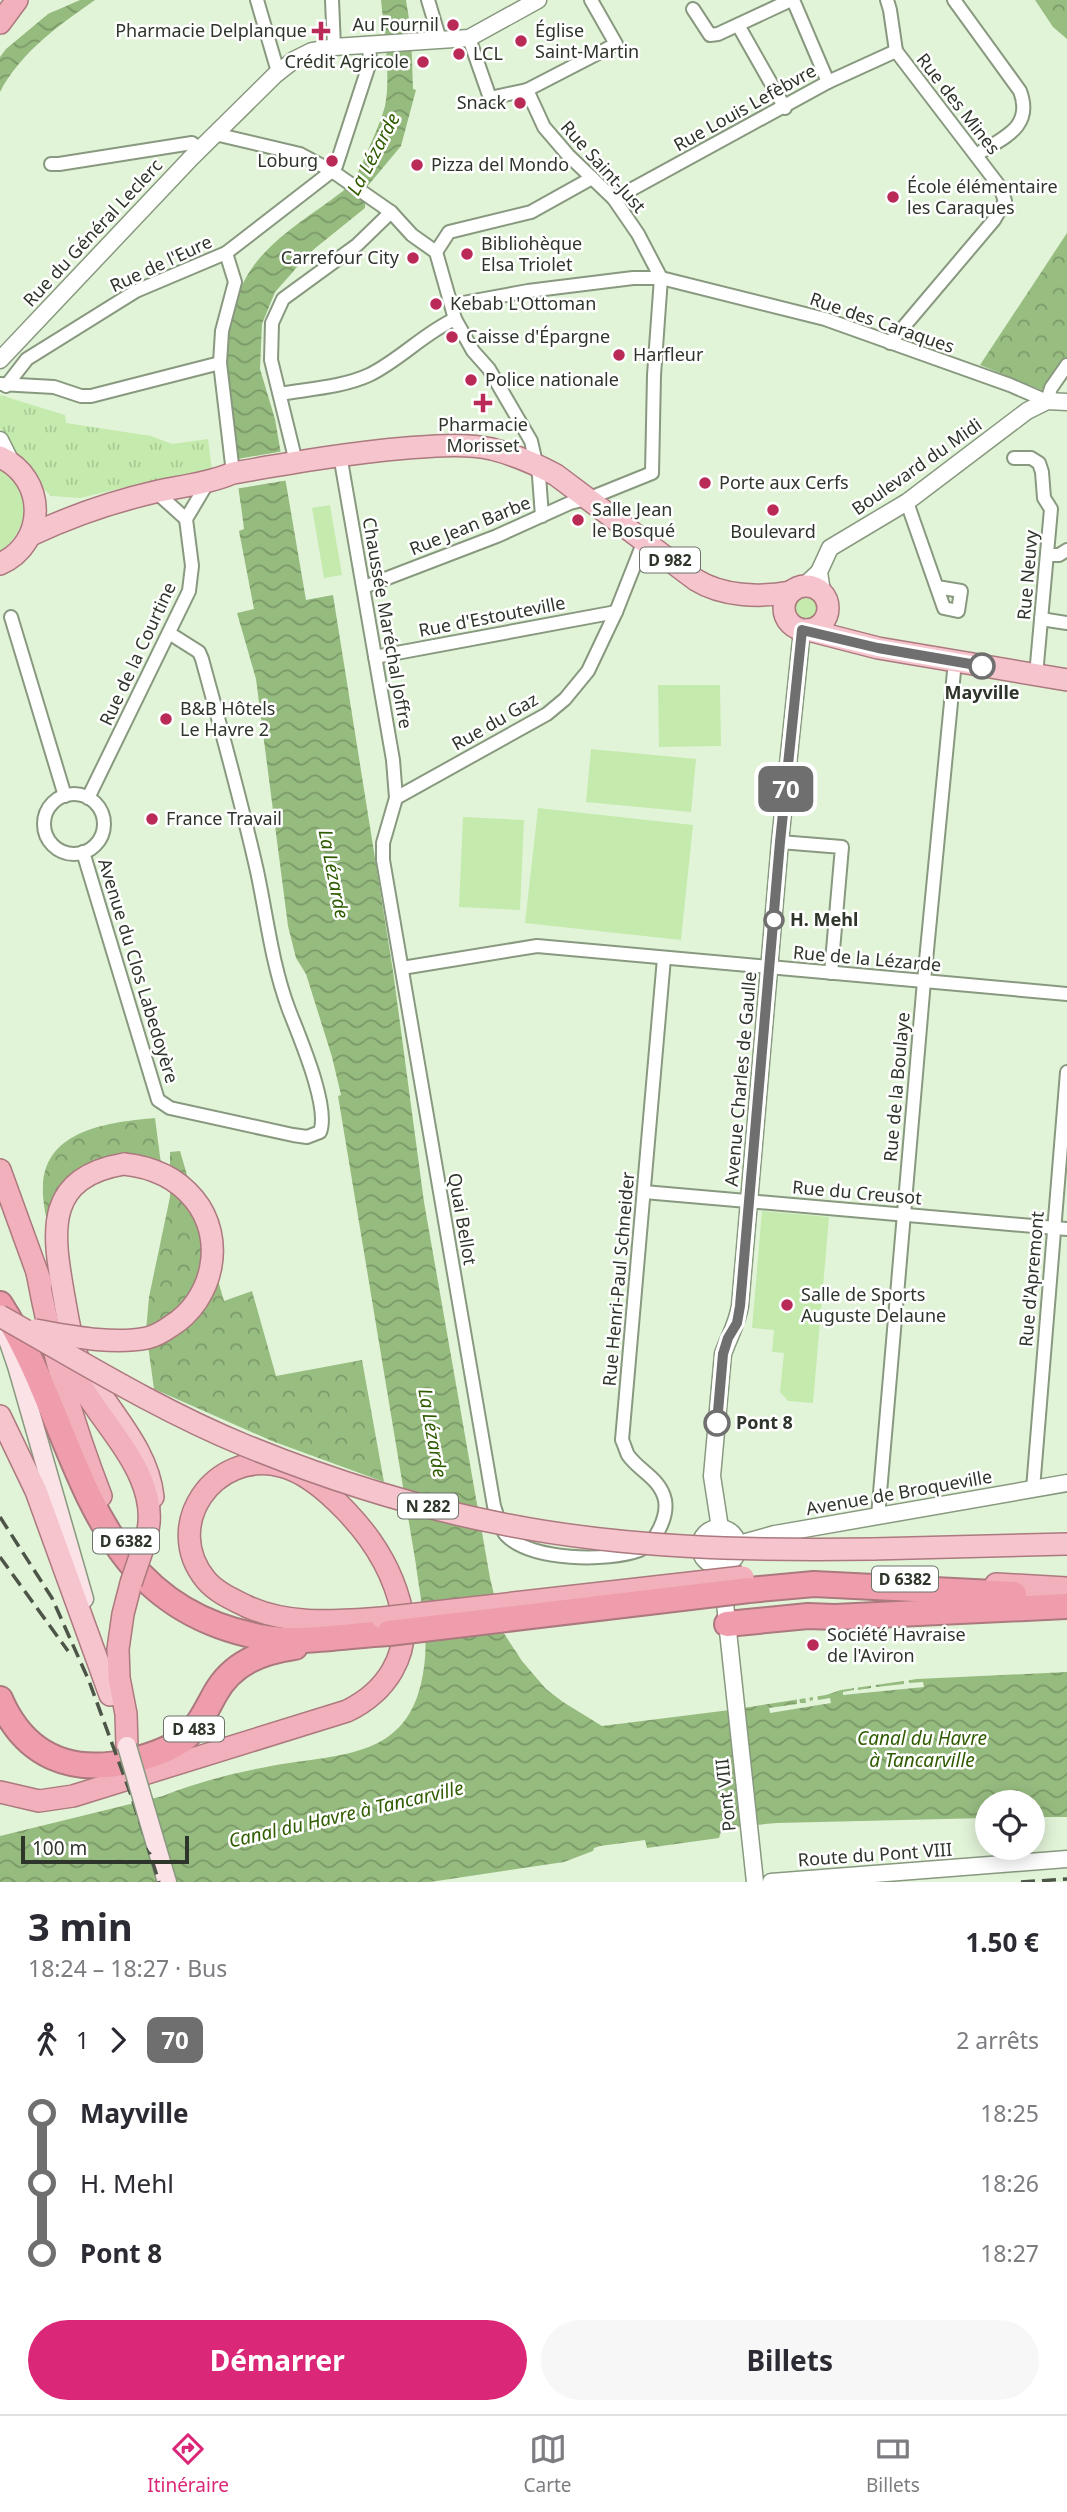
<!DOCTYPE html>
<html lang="fr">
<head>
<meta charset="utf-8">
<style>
  :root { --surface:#fff; --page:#f7f7f7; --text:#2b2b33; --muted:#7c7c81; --line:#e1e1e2; --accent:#db2777 }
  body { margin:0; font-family:"Noto Sans",sans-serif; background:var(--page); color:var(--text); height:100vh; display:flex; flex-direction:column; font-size:26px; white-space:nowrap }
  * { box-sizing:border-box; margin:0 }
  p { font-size:23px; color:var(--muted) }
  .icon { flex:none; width:38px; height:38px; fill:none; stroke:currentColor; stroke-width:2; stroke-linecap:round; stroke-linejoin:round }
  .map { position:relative; height:1882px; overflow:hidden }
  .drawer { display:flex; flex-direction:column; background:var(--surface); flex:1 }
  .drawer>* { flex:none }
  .badge { padding:0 14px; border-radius:10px; font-size:24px; line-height:46px }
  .controls { position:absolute; left:975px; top:1790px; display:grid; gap:14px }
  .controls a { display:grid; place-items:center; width:70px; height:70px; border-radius:50%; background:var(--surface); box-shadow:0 4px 18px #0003; font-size:35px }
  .scale { position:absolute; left:21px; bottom:18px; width:168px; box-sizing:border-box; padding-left:7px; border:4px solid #2e352a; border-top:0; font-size:19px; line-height:24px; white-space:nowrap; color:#2e352a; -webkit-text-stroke:5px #fff; paint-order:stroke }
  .map>.badge { position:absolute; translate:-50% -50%; box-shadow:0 0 0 4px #fff }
  .legs { display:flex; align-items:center; gap:10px; height:77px; padding:0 28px; font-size:23px }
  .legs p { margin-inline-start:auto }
  .head { display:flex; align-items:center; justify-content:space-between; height:119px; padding:0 28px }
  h1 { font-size:38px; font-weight:700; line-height:52px }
  .cta { display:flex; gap:14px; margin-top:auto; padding:14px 28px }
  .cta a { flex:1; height:80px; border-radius:42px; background:var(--accent); color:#fff; font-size:28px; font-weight:700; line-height:80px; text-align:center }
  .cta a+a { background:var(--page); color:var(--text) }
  ul { padding:0 28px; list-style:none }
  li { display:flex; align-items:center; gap:24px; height:70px; font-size:26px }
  li i { display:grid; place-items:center; width:10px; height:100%; margin:0 9px; background:currentColor }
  li i::after { content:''; width:18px; height:18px; margin:-9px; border:5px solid; border-radius:50%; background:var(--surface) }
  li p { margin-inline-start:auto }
  li:first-child i { background:linear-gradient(#0000 50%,currentColor 0) }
  li:last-child i { background:linear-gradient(currentColor 50%,#0000 0) }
  .tabs { display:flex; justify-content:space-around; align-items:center; height:98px; border-top:2px solid var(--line); background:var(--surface); font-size:19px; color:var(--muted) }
  .tabs a { display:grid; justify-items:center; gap:4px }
  .tabs .active { color:var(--accent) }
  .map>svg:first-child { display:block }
</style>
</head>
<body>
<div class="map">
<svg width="1067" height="1882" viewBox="0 0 1067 1882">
  <defs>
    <pattern id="forest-crowns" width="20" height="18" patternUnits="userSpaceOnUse" patternTransform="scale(1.75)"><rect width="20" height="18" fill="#98bd81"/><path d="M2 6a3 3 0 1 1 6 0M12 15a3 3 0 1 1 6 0" fill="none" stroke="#7c9a6a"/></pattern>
    <pattern id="park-tufts" width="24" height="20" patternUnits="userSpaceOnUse" patternTransform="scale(1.75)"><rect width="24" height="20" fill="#c4eaad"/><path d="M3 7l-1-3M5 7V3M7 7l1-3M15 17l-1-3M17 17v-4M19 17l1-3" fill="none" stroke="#a9c995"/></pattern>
    <pattern id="water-waves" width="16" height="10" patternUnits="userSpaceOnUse" patternTransform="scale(1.75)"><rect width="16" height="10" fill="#96bb7f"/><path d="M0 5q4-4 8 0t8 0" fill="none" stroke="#7b9968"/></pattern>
  </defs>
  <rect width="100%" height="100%" fill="#e2f4d8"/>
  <g fill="#c4eaad">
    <path d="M0,470C36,488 28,531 0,552Z"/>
    <path d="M330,505L342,575L324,578L312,508Z"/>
    <circle cx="805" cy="607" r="16"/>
    <path d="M658,685H720L721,746L659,747Z"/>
    <path d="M591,749L696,759L691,812L586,802Z"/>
    <path d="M538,808L693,825L681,940L525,923Z"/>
    <path d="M463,817L524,820L520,910L459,907Z"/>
    <path d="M762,1211L829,1217L813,1403L788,1401L780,1392L784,1353L772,1352L774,1330L752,1328Z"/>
  </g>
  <g fill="url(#forest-crowns)">
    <path d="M1035,0H1067V39L1053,27Z"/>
    <path d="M1067,233V358L1042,390L980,365Z"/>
    <path d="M155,1118L161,1164L95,1163L63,1183L52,1203L47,1225C46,1213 42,1200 43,1187C44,1129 111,1122 155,1118Z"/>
    <path d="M180,1151L224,1301L252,1291L276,1376L362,1360L384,1482L272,1441L154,1389L146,1331L149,1297L170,1197V1152Z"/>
  </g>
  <path fill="url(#park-tufts)" d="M0,395L65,415L66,423L151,436L172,444L208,439L212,470L151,481L80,498L51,496L38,483L10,449L0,428Z"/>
  <g fill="url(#water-waves)">
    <path d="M80,0H95C59,25 20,53 0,92V57L6,49L48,14Z"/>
    <path d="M381,0H406L411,32L413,89L416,90L401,146L366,188L365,208L308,254L292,273L275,292L262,324L260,369L275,419L306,600L333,595L393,971L424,1202L490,1578L503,1632L522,1661L546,1689L563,1702L602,1726L730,1710L826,1695L841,1690L917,1679L1067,1672V1817H1033L1032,1802H987V1818L777,1823L722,1828L719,1838L647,1848L645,1840L600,1846L594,1848L593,1851L564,1862L430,1882H0V1836L163,1796C197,1782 234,1773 271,1766C343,1753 412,1760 424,1667C429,1634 420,1598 416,1565L338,1096L341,1095L332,1057L306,974L296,958L288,926L256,679L237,613L254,609L239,531L244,529C236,459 211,354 241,288C260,243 306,220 343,191C355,181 362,165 368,150C374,136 381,121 385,106C391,77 384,30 381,0Z"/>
  </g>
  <g fill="#e2f4d8">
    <path d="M284,451L289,480L235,489L232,460Z"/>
    <path d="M904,1677H908L909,1683L923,1682L924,1687L843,1695V1692L854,1690V1684H857L858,1690L871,1688V1682L875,1681L876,1687L904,1684Z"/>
    <path d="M817,1694L818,1700L830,1698L831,1703L770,1713L769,1708L797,1704V1698L799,1697L800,1703H806L805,1696H809L810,1701L813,1700V1695Z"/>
  </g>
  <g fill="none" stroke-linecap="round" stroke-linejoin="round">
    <g stroke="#88997f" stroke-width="16">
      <g id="minor">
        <path d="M257,0L278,72"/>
        <path d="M332,0L334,47"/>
        <path d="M428,0L440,40"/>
        <path d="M793,0L828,82"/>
        <path d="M887,0L890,10L896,51"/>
        <path d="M954,0L1020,91C1034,128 1002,138 976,155"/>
        <path d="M693,9L710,35L718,34L791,0"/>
        <path d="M738,25L785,108"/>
        <path d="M469,38L490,98L527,90L616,44L591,0"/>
        <path d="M215,134L300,154L332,171L391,212L412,235L436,252L455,319L473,351L489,369L531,441L539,476L542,516"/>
        <path d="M51,164H59L192,143L200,149"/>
        <path d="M614,199L828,82L896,51"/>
        <path d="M436,252L449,232L531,212L592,178"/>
        <path d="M226,253L235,282L222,331L220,363L233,473"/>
        <path d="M452,305L528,291L633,278H661L825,319L1010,385L1047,401L1051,388L1067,365"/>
        <path d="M890,343L994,220L1005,201L1000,187L896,51"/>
        <path d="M0,384L54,387L81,396H91L220,363"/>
        <path d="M6,386L27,359L136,291L226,253L332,171L336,166L370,62L369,44"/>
        <path d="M280,394C308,389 343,387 369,375C400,360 424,333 455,319"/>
        <path d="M340,455L393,760L396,798L383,843V860L494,1506C497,1514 500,1529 506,1535C531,1561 608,1562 640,1550C656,1543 668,1516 665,1500C660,1478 639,1471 628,1455C626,1451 624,1444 622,1440L664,958"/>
        <path d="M1014,458H1031L1039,463L1042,472L1044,498L1051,509L1036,675"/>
        <path d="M296,462L271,360L272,323L283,299L357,245L391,212"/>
        <path d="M156,492L186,519"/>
        <path d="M907,502L910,511L944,608L958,611L961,591L937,587"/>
        <path d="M1048,555H1059L1067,550"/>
        <path d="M364,587L497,536L570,503L590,498L652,473L654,375L661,278L638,234L614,199L568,155L544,127L527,90"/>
        <path d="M11,617L65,796"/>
        <path d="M1041,619L1067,623"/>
        <path d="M375,657L616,612"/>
        <circle cx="74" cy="824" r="30"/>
        <path d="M88,798L189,591L192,566L186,519L208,482"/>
        <path d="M396,798L547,714L565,699L588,671L616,612L644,541"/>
        <path d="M780,842L842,847L831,973"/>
        <path d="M83,852L158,1100L170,1108L293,1135L307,1137L320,1132C330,1107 299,1036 289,1010C272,965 267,918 257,871C241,800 221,729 202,659L199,652L169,633"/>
        <path d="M402,968L537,946L1067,994"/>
        <path d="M644,1192L1067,1229"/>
        <path d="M1033,1489L1067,1072"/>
        <path d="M878,1516L924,981L955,661"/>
      </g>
    </g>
    <g stroke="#88997f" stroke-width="19">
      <g id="tertiary">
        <path d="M0,360L191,158L275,75L294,60L312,51L334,47L469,38L538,0"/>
        <path d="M0,440L11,462"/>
        <path d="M805,585L819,572"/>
        <path d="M822,592L819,572L830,548L907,502L1027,411L1047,401L1067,402"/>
        <circle cx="719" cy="1547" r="19"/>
        <path d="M720,1528L712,1476L723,1354C729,1337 737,1324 740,1306L780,842L802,630"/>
        <path d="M739,1544L775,1534L1067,1483"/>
        <path d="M721,1566L755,1882"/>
        <path d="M771,1882L1067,1859"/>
      </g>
    </g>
    <g stroke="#88997f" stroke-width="21">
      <g id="secondary">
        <path d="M5,1331L17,1366L84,1599"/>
        <path d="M156,1845L167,1882"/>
      </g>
    </g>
    <g stroke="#ab797e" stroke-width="24">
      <g id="primary">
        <path d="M0,457C47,478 47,543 0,564"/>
        <path d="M31,535C71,516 115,501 159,491C184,486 209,483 233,473C291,463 348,453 407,448C434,446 465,443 492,449C515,455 536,464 556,475L696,580C722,596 759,598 790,592"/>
        <circle cx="806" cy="608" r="22"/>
        <path d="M808,630L878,648L1067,680"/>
        <path d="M124,1164C46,1177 52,1229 63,1291C67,1314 72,1347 82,1368C86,1376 93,1383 98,1390C120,1423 149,1456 153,1497"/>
        <path d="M0,1416L36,1491L110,1695"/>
        <path d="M873,1549L1067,1544"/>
      </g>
    </g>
    <g stroke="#ab797e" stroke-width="24">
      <g id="trunk">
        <path d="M0,23L17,0"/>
        <path d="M0,1170L41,1283"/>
        <path d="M37,1272C51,1348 73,1424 101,1496"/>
        <path d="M67,1356C72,1368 77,1379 84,1390C111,1435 165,1484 145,1542"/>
        <path d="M996,1584L1067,1588"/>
        <path d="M127,1746L126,1714L119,1678L118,1649L123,1614L131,1583"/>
        <path d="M0,1792L39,1801L73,1796L347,1711C386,1692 410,1656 402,1612C394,1573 373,1539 346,1511C329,1493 306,1472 281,1466C214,1449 161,1526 206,1580C216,1592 232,1599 246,1606C289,1626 336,1621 382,1618"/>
      </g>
    </g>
    <g stroke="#ab797e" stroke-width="28">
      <g id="motorway">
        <path d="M0,1304C83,1433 80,1606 266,1638C303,1644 350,1635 389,1633"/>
        <path d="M749,1590L814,1584L1014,1594"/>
        <path d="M727,1624L808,1616L835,1617L1067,1606"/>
        <path d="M0,1699C25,1757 72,1775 131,1761C150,1756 170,1750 185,1738C199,1726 206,1710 215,1694C232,1663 261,1652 295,1647"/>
      </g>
    </g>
    <use href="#minor" stroke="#fff" stroke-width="12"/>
    <use href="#tertiary" stroke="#fff" stroke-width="16"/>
    <use href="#secondary" stroke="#fae2e6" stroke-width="18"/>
    <use href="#primary" stroke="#f5c4cd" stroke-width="21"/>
    <use href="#trunk" stroke="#f2b0bc" stroke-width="21"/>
    <use href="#motorway" stroke="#ef9dac" stroke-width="24"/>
    <g stroke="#4c5547" stroke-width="3.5" stroke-dasharray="14 7" stroke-linecap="butt">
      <path d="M0,1517L52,1598L89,1681L131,1795L159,1882"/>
      <path d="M0,1557L68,1651"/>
      <path d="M1021,1882L1067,1879"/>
    </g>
    <g stroke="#88997f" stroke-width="21" stroke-linecap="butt">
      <path id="secondary-bridge" d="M127,1746L156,1845"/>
    </g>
    <g stroke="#ab797e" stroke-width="24" stroke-linecap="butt">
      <g id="primary-bridge">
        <path d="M0,1316C80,1361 159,1410 244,1445C327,1479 415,1507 503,1524C623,1548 750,1551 873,1549"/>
        <path d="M35,1330C70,1336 112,1345 147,1338C156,1336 164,1331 171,1326C213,1300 227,1239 194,1199C176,1177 152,1167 124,1164"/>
      </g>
    </g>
    <g stroke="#ab797e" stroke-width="24" stroke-linecap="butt">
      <g id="trunk-bridge">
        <path d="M131,1583L145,1542"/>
        <path d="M382,1618L743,1577"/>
      </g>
    </g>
    <g stroke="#ab797e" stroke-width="28" stroke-linecap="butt">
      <path id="motorway-bridge" d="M389,1633L749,1590"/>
    </g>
    <use href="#secondary-bridge" stroke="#fae2e6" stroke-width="18"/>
    <use href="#primary-bridge" stroke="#f5c4cd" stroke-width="21"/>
    <use href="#trunk-bridge" stroke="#f2b0bc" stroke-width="21"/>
    <use href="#motorway-bridge" stroke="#ef9dac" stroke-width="24"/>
  </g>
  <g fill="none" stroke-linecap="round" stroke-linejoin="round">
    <g stroke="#fff" stroke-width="16">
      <path id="line-1" d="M717,1423L723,1354L728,1338L737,1323L740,1306L780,842L802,630L878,648L982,666"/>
    </g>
    <use href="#line-1" stroke="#706f6f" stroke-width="10"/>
  </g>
  <g fill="#b92a57" stroke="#fff" stroke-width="2.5">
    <circle cx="453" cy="25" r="7"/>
    <path d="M317.5 20.5h7v7h7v7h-7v7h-7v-7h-7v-7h7z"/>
    <circle cx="521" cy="41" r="7"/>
    <circle cx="459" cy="54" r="7"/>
    <circle cx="423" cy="62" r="7"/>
    <circle cx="520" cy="103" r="7"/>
    <circle cx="332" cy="161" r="7"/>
    <circle cx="417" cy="165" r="7"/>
    <circle cx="893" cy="197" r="7"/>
    <circle cx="467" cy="254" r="7"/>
    <circle cx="413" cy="258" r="7"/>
    <circle cx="436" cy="304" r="7"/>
    <circle cx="452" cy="337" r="7"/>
    <circle cx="619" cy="355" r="7"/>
    <circle cx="471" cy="380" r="7"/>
    <path d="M479.5 392.5h7v7h7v7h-7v7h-7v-7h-7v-7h7z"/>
    <circle cx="705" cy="483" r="7"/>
    <circle cx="773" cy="510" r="7"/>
    <circle cx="578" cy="520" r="7"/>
    <circle cx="166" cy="719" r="7"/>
    <circle cx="152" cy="819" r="7"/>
    <circle cx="787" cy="1305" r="7"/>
    <circle cx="813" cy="1645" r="7"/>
  </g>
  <g fill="#fff" stroke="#706f6f" stroke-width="3.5">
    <circle cx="982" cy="666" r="12"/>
    <circle cx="774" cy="920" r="9"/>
    <circle cx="717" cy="1423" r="12"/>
  </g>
  <g text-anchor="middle" stroke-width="5" stroke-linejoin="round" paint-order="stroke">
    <g fill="#fff" stroke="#6d726a" stroke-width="2">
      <rect x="640" y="547.5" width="60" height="25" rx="5"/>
      <rect x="398" y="1493.5" width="60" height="25" rx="5"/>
      <rect x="93" y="1528.5" width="66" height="25" rx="5"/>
      <rect x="872" y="1566.5" width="66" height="25" rx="5"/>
      <rect x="164" y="1716.5" width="60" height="25" rx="5"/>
    </g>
    <g font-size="16" font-weight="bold" fill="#2e352a">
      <text x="670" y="566">D 982</text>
      <text x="428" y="1512">N 282</text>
      <text x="126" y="1547">D 6382</text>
      <text x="905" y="1585">D 6382</text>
      <text x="194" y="1735">D 483</text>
    </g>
    <g font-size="18" fill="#2e352a" stroke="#fff" text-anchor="start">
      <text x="439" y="31" text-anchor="end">Au Fournil</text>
      <text x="307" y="37" text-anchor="end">Pharmacie Delplanque</text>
      <text x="535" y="37">Église<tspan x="535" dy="21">Saint-Martin</tspan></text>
      <text x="473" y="60">LCL</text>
      <text x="409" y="68" text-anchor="end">Crédit Agricole</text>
      <text x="506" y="109" text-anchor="end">Snack</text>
      <text x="318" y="167" text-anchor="end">Loburg</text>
      <text x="431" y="171">Pizza del Mondo</text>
      <text x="907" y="193">École élémentaire<tspan x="907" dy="21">les Caraques</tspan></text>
      <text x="481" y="250">Bibliohèque<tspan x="481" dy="21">Elsa Triolet</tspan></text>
      <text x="399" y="264" text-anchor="end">Carrefour City</text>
      <text x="450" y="310">Kebab L'Ottoman</text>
      <text x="466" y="343">Caisse d'Épargne</text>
      <text x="633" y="361">Harfleur</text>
      <text x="485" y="386">Police nationale</text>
      <text x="483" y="431" text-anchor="middle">Pharmacie<tspan x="483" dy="21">Morisset</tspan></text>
      <text x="719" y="489">Porte aux Cerfs</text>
      <text x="592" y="516">Salle Jean<tspan x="592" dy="21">le Bosqué</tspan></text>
      <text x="773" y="538" text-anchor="middle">Boulevard</text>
      <text x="180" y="715">B&amp;B Hôtels<tspan x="180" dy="21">Le Havre 2</tspan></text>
      <text x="166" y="825">France Travail</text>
      <text x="801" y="1301">Salle de Sports<tspan x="801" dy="21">Auguste Delaune</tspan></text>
      <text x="827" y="1641">Société Havraise<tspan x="827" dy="21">de l'Aviron</tspan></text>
    </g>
    <g font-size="18" fill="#2e352a" stroke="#fff">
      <text transform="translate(958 104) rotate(52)" y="6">Rue des Mines</text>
      <text transform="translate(745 108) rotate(-29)" y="6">Rue Louis Lefèbvre</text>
      <text transform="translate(603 167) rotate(48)" y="6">Rue Saint-Just</text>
      <text transform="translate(93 233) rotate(-47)" y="6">Rue du Général Leclerc</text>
      <text transform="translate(161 264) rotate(-25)" y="6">Rue de l'Eure</text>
      <text transform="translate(882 323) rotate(19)" y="6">Rue des Caraques</text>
      <text transform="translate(917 467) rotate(-35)" y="6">Boulevard du Midi</text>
      <text transform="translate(470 526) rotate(-22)" y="6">Rue Jean Barbe</text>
      <text transform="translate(1028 575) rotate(-85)" y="6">Rue Neuvy</text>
      <text transform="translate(492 617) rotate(-11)" y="6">Rue d'Estouteville</text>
      <text transform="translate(387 623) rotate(80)" y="6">Chaussée Maréchal Joffre</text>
      <text transform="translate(138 654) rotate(-65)" y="6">Rue de la Courtine</text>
      <text transform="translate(495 722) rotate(-30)" y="6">Rue du Gaz</text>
      <text transform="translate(867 959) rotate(5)" y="6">Rue de la Lézarde</text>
      <text transform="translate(138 971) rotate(73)" y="6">Avenue du Clos Labedoyère</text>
      <text transform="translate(741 1079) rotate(-85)" y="6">Avenue Charles de Gaulle</text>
      <text transform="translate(897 1087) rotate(-85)" y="6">Rue de la Boulaye</text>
      <text transform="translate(857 1193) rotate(5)" y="6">Rue du Creusot</text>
      <text transform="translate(462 1219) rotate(80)" y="6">Quai Bellot</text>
      <text transform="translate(619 1279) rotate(-85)" y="6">Rue Henri-Paul Schneider</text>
      <text transform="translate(1032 1279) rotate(-85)" y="6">Rue d'Apremont</text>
      <text transform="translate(899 1493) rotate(-10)" y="6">Avenue de Broqueville</text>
      <text transform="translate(726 1795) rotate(-96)" y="6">Pont VIII</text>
      <text transform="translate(875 1855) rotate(-4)" y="6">Route du Pont VIII</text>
    </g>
    <g font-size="18" font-weight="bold" fill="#2e352a" stroke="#fff" text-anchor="start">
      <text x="982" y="699" text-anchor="middle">Mayville</text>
      <text x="790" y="926">H. Mehl</text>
      <text x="736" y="1429">Pont 8</text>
    </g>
    <g font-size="19" font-style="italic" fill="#305c01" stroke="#fff">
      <text transform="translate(373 154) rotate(-62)" y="7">La Lézarde</text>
      <text transform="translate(334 874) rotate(79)" y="7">La Lézarde</text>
      <text transform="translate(433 1433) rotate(80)" y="7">La Lézarde</text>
      <text x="922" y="1745">Canal du Havre<tspan x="922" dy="22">à Tancarville</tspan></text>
      <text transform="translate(346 1814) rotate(-13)" y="7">Canal du Havre à Tancarville</text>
    </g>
  </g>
</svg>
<div class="controls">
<a><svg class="icon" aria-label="locate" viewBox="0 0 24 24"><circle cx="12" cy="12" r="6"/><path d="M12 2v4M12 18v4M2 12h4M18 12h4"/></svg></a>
</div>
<div class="scale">100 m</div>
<b class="badge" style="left:786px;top:789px;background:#706f6f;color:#fff">70</b>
</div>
<section class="drawer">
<div class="head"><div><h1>3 min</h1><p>18:24 – 18:27 · Bus</p></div><b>1.50 €</b></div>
<div class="legs"><svg class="icon" aria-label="walk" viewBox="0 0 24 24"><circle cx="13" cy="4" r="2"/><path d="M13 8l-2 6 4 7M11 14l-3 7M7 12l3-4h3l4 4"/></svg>1<svg class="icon" aria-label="forward" viewBox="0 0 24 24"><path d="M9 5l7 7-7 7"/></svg><b class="badge" style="background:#706f6f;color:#fff">70</b><p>2 arrêts</p></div>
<ul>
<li><i style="color:#706f6f"></i><b>Mayville</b><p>18:25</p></li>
<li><i style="color:#706f6f"></i><span>H. Mehl</span><p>18:26</p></li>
<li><i style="color:#706f6f"></i><b>Pont 8</b><p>18:27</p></li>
</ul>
<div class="cta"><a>Démarrer</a><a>Billets</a></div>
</section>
<nav class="tabs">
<a class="active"><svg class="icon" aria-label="directions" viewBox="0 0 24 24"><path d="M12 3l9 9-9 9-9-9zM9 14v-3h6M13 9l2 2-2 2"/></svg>Itinéraire</a>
<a><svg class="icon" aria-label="map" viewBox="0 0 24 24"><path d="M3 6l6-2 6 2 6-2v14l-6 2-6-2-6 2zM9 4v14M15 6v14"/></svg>Carte</a>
<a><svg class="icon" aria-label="tickets" viewBox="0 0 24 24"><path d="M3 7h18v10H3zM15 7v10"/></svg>Billets</a>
</nav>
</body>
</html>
